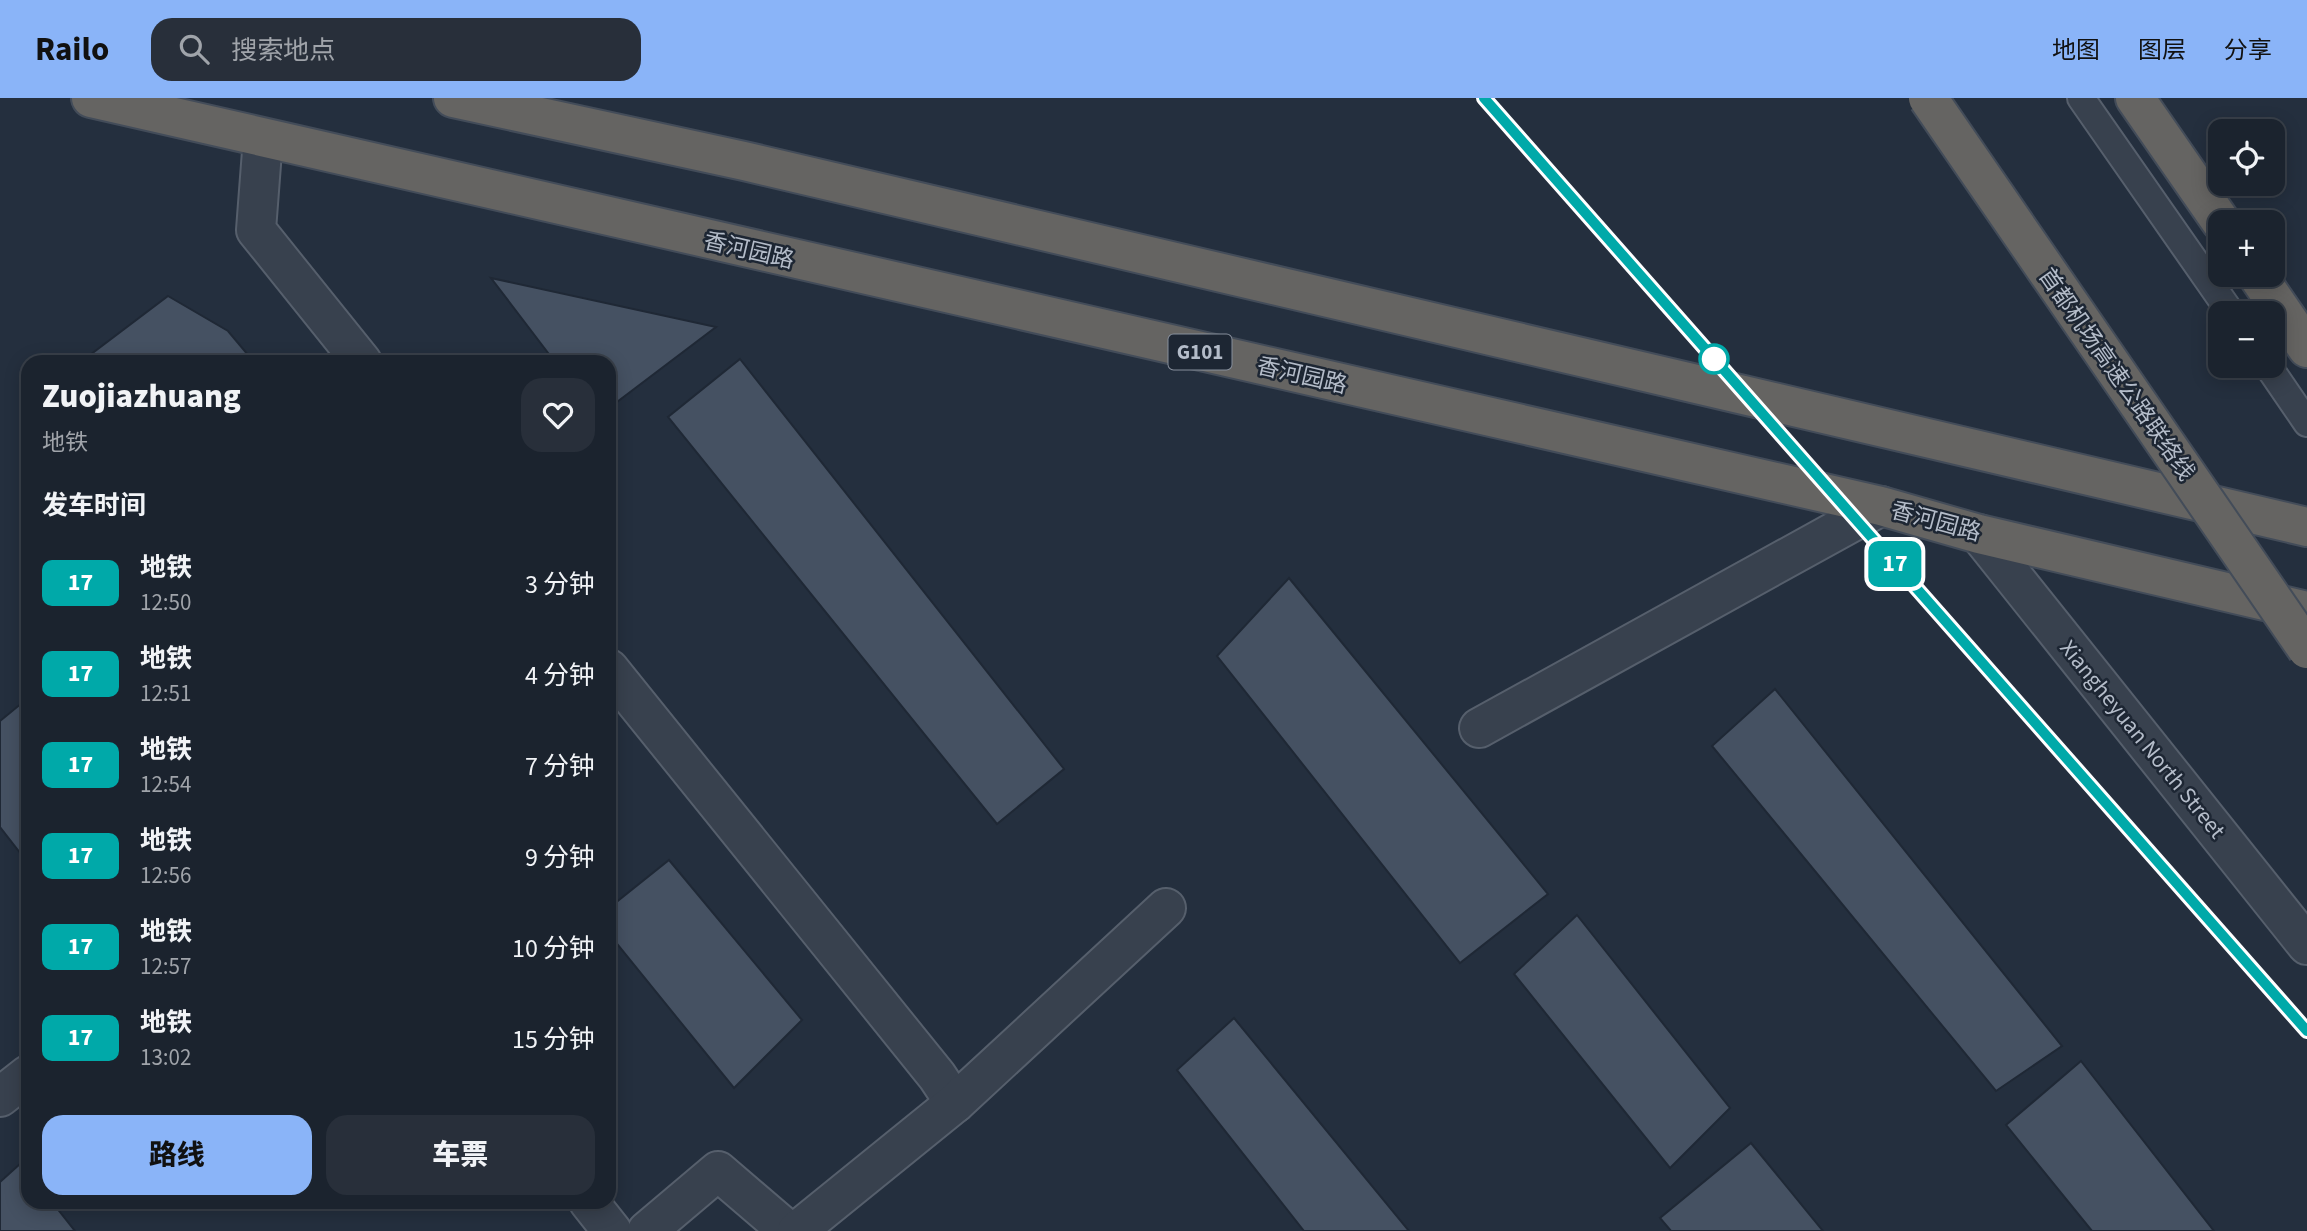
<!DOCTYPE html>
<html lang="zh">
<head>
<meta charset="utf-8">
<style>
  :root { --surface:#1b232e; --page:#282f3a; --text:#f1f3f6; --muted:#a0a4aa; --line:#39404a; --accent:#8ab4f8 }
  body { margin:0; font-family:"Source Sans 3","Noto Sans SC",sans-serif; background:var(--page); color:var(--text); height:100vh; display:flex; flex-direction:column; font-size:26px; white-space:nowrap }
  * { box-sizing:border-box; margin:0 }
  p { font-size:23px; color:var(--muted) }
  .icon { flex:none; width:38px; height:38px; fill:none; stroke:currentColor; stroke-width:2; stroke-linecap:round; stroke-linejoin:round }
  .map { position:relative; flex:1; overflow:hidden }
  .panel { position:absolute; left:21px; top:257px; width:595px; height:854px; display:flex; flex-direction:column; background:var(--surface); border-radius:21px; box-shadow:0 4px 18px #0003,0 0 0 2px var(--line) }
  .panel>* { flex:none }
  .badge { padding:0 14px; border-radius:10px; font-size:24px; line-height:46px }
  .tools { position:absolute; left:2208px; top:21px; display:grid; gap:14px }
  .tools a { display:grid; place-items:center; width:77px; height:77px; border-radius:14px; background:var(--surface); box-shadow:0 4px 18px #0003,0 0 0 2px var(--line); font-size:35px }
  .map>.badge { position:absolute; translate:-50% -50%; box-shadow:0 0 0 4px #fff }
  h2 { padding:0 21px; font-size:26px; line-height:63px }
  .round { display:grid; place-items:center; flex:none; width:74px; height:74px; border-radius:21px; background:var(--page) }
  .summary { display:flex; align-items:center; justify-content:space-between; height:119px; padding:0 21px }
  h1 { font-size:33px; font-weight:800; line-height:52px }
  .action { display:flex; gap:14px; margin-top:auto; padding:14px 21px }
  .action a { flex:1; height:80px; border-radius:21px; background:var(--accent); color:#111; font-size:28px; font-weight:800; line-height:80px; text-align:center }
  .action a+a { background:var(--page); color:var(--text) }
  ul { padding:0; list-style:none }
  li { display:flex; align-items:center; gap:21px; height:91px; padding:0 21px }
  li div { flex:1 }
  li b { display:block; font-size:26px }
  li em { font-style:normal }
  li .badge { min-width:77px; font-weight:700; text-align:center }
  header { display:flex; align-items:center; gap:42px; box-sizing:border-box; height:98px; padding:0 35px; background:var(--accent); color:#111 }
  header strong { font-size:33px }
  nav { display:flex; gap:38px; margin-inline-start:auto; font-size:24px }
  .search { width:490px; height:63px; background:var(--page); display:flex; align-items:center; gap:18px; box-sizing:border-box; padding:0 24px; border-radius:21px; color:var(--muted); font-size:26px }
  .map>svg:first-child { display:block }
</style>
</head>
<body>
<header>
<strong>Railo</strong>
<div class="search"><svg class="icon" aria-label="search" viewBox="0 0 24 24"><circle cx="10" cy="10" r="6"/><path d="M15 15l6 6"/></svg>搜索地点</div>
<nav><a>地图</a><a>图层</a><a>分享</a></nav>
</header>
<div class="map">
<svg width="2307" height="1133" viewBox="0 0 2307 1133">
  <rect width="100%" height="100%" fill="#242f3e"/>
  <g fill="#455162" stroke="#1f2835" stroke-width="2">
    <path d="M491,180L716,229L609,310V264H555Z"/>
    <path d="M168,198L228,233L254,264H89L86,260Z"/>
    <path d="M740,261L1064,671L997,726L668,319Z"/>
    <path d="M1289,480L1548,796L1460,865L1217,558Z"/>
    <path d="M1775,591L2062,948L1996,993L1712,648Z"/>
    <path d="M28,600V765L0,729V623Z"/>
    <path d="M669,762L802,922L734,990L609,836V810Z"/>
    <path d="M1577,817L1730,1010L1670,1070L1514,876Z"/>
    <path d="M1234,920L1409,1133H1304L1177,972Z"/>
    <path d="M2081,963L2214,1133H2092L2006,1027Z"/>
    <path d="M1751,1045L1823,1133H1671L1660,1120Z"/>
    <path d="M21,1065L28,1073V1104H52L75,1133H0V1084Z"/>
  </g>
  <g fill="none" stroke-linecap="round" stroke-linejoin="round">
    <g stroke="#565f6c" stroke-width="30">
      <g id="service">
        <path d="M2081,0L2231,215"/>
        <path d="M2268,268L2307,325"/>
      </g>
    </g>
    <g stroke="#565f6c" stroke-width="42">
      <g id="minor">
        <path d="M263,40L256,132L362,264"/>
        <path d="M609,571L937,978L955,1005"/>
        <path d="M1479,630L1881,408"/>
        <path d="M0,999L28,977"/>
        <path d="M589,1104L612,1133"/>
        <path d="M647,1133L718,1073L788,1133"/>
        <path d="M797,1133L955,1005L1166,810"/>
      </g>
    </g>
    <g stroke="#565f6c" stroke-width="42">
      <path id="tertiary" d="M1979,436L2307,847"/>
    </g>
    <g stroke="#434c59" stroke-width="42">
      <g id="trunk">
        <path d="M91,0L1881,408L1979,436L2307,513"/>
        <path d="M453,0L744,63L2307,429"/>
        <path d="M2135,0L2221,124"/>
        <path d="M2257,177L2307,250"/>
      </g>
    </g>
    <use href="#service" stroke="#38414e" stroke-width="26"/>
    <use href="#minor" stroke="#38414e" stroke-width="38"/>
    <use href="#tertiary" stroke="#38414e" stroke-width="38"/>
    <use href="#trunk" stroke="#656462" stroke-width="38"/>
    <g stroke="#434c59" stroke-width="42" stroke-linecap="butt">
      <path id="trunk-bridge" d="M1928,0L2307,551"/>
    </g>
    <use href="#trunk-bridge" stroke="#656462" stroke-width="38"/>
  </g>
  <g fill="none" stroke-linecap="round" stroke-linejoin="round">
    <g stroke="#fff" stroke-width="16">
      <path id="line" d="M1484,0L2307,933"/>
    </g>
    <use href="#line" stroke="#00a9a9" stroke-width="10"/>
  </g>
  <circle fill="#fff" stroke="#00a9a9" stroke-width="3.5" cx="1714" cy="261" r="14"/>
  <g text-anchor="middle" stroke-width="5" stroke-linejoin="round" paint-order="stroke">
    <rect fill="#1d2633" stroke="#878f9c" stroke-width="2" x="1168.5" y="236.5" width="63" height="35" rx="5"/>
    <g font-size="21" font-weight="bold" fill="#b4bcc9">
      <text x="1200" y="261">G101</text>
    </g>
    <g font-size="23" fill="#b4bcc9" stroke="#1d2633">
      <text transform="translate(749 152) rotate(13)" y="8">香河园路</text>
      <text transform="translate(2117 276) rotate(55)" y="8">首都机场高速公路联络线</text>
      <text transform="translate(1302 277) rotate(13)" y="8">香河园路</text>
      <text transform="translate(1936 423) rotate(15)" y="8">香河园路</text>
      <text transform="translate(2143 641) rotate(51)" y="8">Xiangheyuan North Street</text>
    </g>
  </g>
</svg>
<div class="tools">
<a><svg class="icon" aria-label="locate" viewBox="0 0 24 24"><circle cx="12" cy="12" r="6"/><path d="M12 2v4M12 18v4M2 12h4M18 12h4"/></svg></a>
<a>+</a>
<a>−</a>
</div>
<b class="badge" style="left:1895px;top:466px;background:#00a9a9;color:#fff">17</b>
<section class="panel">
<div class="summary"><div><h1>Zuojiazhuang</h1><p>地铁</p></div><a class="round"><svg class="icon" aria-label="heart" viewBox="0 0 24 24"><path d="M12 20l-8-8c-3-5 5-10 8-4 3-6 11-1 8 4z"/></svg></a></div>
<h2>发车时间</h2>
<ul>
<li><span class="badge" style="background:#00a9a9;color:#fff">17</span><div><b>地铁</b><p>12:50</p></div><em>3 分钟</em></li>
<li><span class="badge" style="background:#00a9a9;color:#fff">17</span><div><b>地铁</b><p>12:51</p></div><em>4 分钟</em></li>
<li><span class="badge" style="background:#00a9a9;color:#fff">17</span><div><b>地铁</b><p>12:54</p></div><em>7 分钟</em></li>
<li><span class="badge" style="background:#00a9a9;color:#fff">17</span><div><b>地铁</b><p>12:56</p></div><em>9 分钟</em></li>
<li><span class="badge" style="background:#00a9a9;color:#fff">17</span><div><b>地铁</b><p>12:57</p></div><em>10 分钟</em></li>
<li><span class="badge" style="background:#00a9a9;color:#fff">17</span><div><b>地铁</b><p>13:02</p></div><em>15 分钟</em></li>
</ul>
<div class="action"><a>路线</a><a>车票</a></div>
</section>
</div>
</body>
</html>
